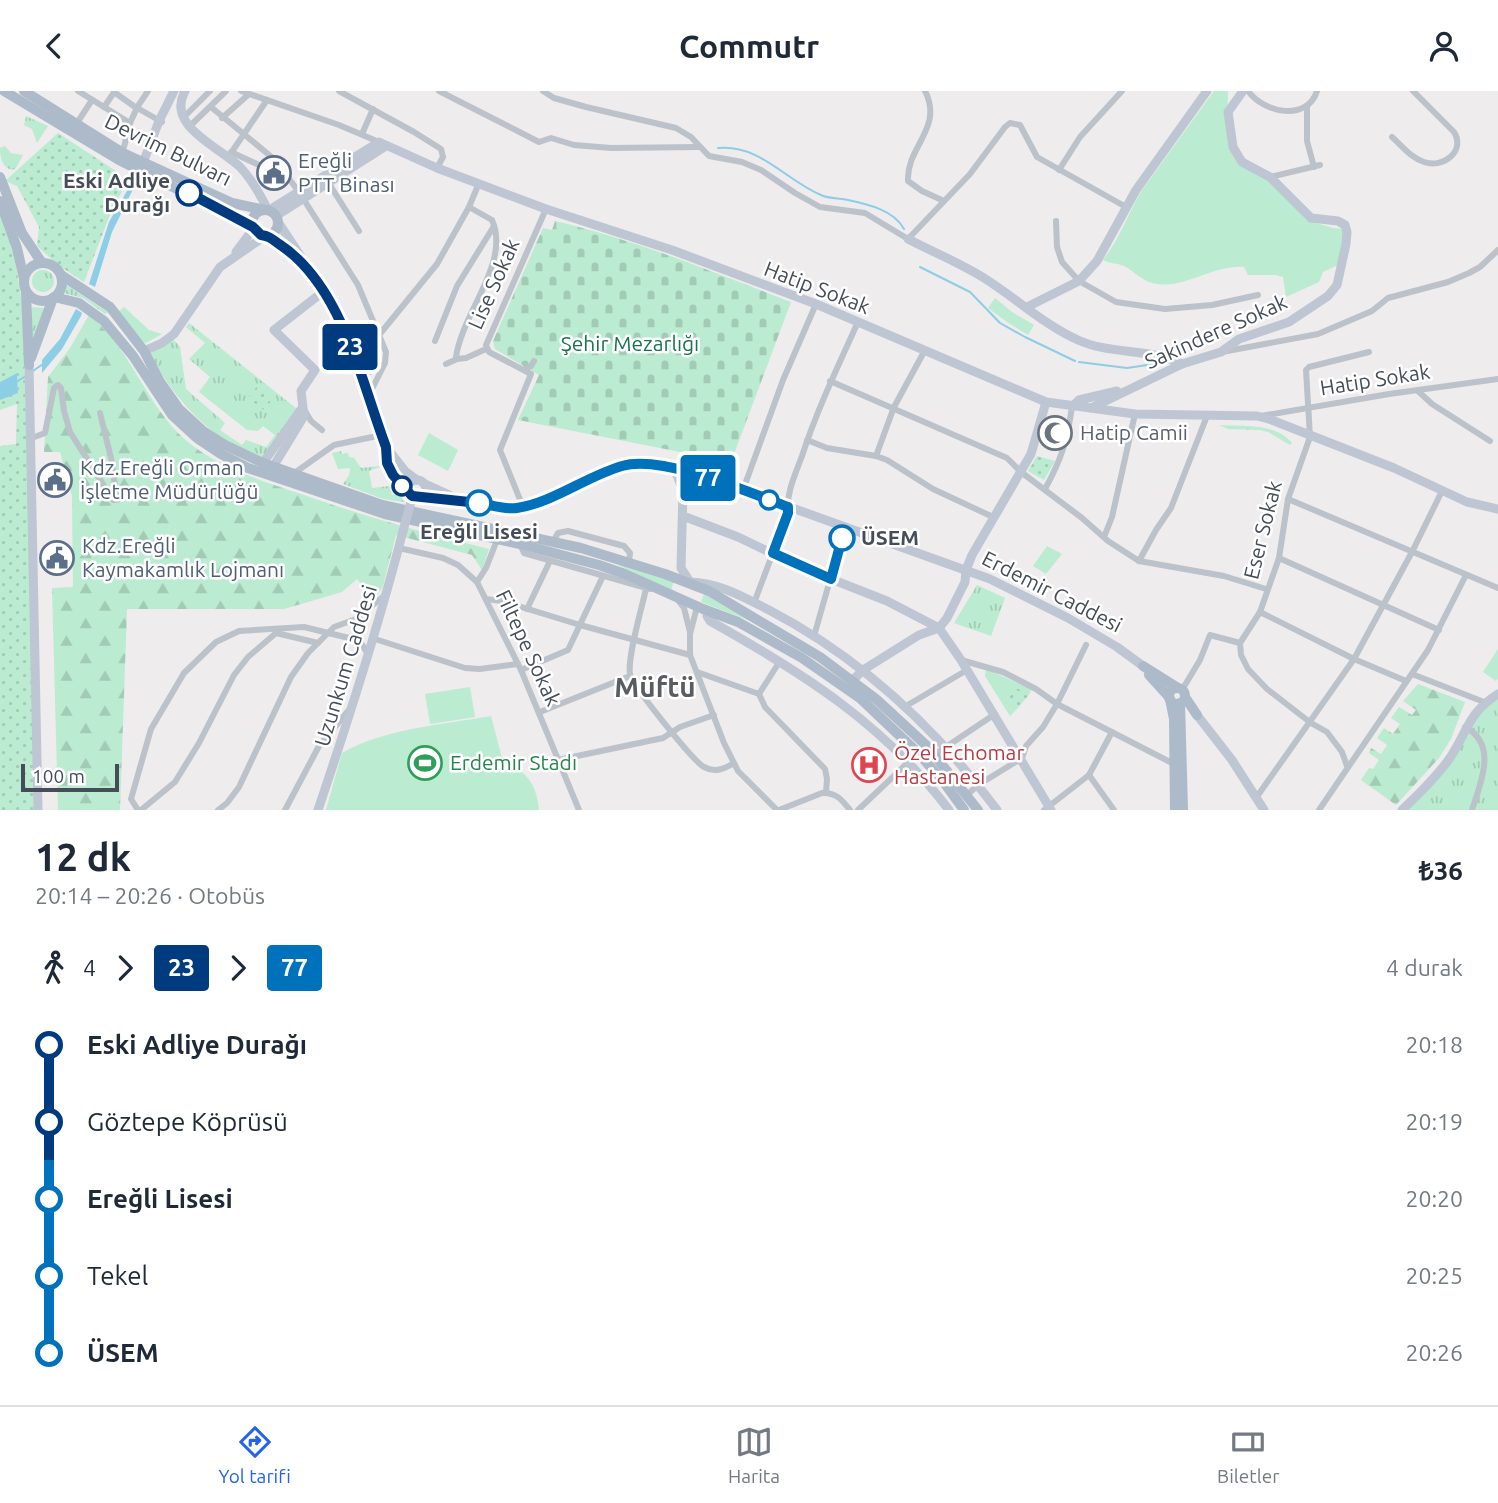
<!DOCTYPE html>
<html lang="tr">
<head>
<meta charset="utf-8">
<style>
  :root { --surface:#fff; --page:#f2f2f3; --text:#1f2937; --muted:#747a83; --line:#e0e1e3; --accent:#2563eb }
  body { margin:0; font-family:Ubuntu,sans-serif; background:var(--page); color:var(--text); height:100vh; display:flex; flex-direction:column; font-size:26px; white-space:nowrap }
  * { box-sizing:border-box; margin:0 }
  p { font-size:23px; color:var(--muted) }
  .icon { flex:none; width:38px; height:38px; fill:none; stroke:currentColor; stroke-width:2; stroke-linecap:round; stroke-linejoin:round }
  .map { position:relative; height:719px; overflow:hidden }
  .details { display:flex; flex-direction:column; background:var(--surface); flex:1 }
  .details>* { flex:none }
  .badge { padding:0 14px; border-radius:5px; font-size:24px; line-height:46px }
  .scale { position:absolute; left:21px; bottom:18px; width:98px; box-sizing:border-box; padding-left:7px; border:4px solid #454e58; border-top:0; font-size:19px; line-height:24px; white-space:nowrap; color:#454e58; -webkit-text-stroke:5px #fff; paint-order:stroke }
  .map>.badge { position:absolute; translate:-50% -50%; box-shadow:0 0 0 4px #fff }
  .legs { display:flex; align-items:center; gap:10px; height:77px; padding:0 35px; font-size:23px }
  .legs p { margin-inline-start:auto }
  .headline { display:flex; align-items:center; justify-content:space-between; height:119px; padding:0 35px }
  h1 { font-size:38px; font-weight:600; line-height:52px }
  ul { padding:0 35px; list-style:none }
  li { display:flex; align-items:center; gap:24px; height:77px; font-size:26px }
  li i { display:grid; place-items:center; width:10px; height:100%; margin:0 9px; background:currentColor }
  li i::after { content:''; width:18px; height:18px; margin:-9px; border:5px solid; border-radius:50%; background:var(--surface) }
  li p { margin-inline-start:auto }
  li:first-child i { background:linear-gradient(#0000 50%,currentColor 0) }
  li:last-child i { background:linear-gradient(currentColor 50%,#0000 0) }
  header { display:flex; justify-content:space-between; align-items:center; height:91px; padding:0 35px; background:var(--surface); font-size:32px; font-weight:600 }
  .dock { display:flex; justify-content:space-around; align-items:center; height:98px; border-top:2px solid var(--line); background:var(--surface); font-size:19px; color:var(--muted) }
  .dock a { display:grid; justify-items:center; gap:4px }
  .dock .active { color:var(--accent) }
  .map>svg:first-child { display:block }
</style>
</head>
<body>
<header><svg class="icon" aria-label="back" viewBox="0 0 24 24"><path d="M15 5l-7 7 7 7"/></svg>Commutr<svg class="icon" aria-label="person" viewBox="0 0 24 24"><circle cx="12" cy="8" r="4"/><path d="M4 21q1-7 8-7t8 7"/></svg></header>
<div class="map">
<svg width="1498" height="719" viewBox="0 0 1498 719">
  <defs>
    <pattern id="grass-tufts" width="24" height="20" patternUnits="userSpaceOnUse" patternTransform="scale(1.75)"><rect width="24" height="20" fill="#bbebd0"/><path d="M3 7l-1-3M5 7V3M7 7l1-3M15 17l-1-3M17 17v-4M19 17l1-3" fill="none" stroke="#a2cbb5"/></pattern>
    <pattern id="forest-firs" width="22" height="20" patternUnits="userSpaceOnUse" patternTransform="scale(1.75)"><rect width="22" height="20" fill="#bbebd0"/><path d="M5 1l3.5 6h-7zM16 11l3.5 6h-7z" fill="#a2cbb5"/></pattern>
    <pattern id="cemetery-stones" width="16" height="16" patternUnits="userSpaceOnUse" patternTransform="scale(1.75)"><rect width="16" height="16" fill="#bbebd0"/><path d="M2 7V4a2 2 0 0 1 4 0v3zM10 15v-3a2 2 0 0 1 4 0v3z" fill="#a2cbb5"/></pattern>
    <pattern id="park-dots" width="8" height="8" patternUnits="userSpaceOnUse" patternTransform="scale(1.75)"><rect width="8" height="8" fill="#bbebd0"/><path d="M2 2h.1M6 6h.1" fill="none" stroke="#a2cbb5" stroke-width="1.8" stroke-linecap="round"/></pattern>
  </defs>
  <rect width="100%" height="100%" fill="#eeecec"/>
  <g fill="url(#grass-tufts)">
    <path d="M26,25L48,35L37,52L32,38L24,34Z"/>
    <path d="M5,55L11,62L23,64L16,77L12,79C2,77 0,66 0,57Z"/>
    <circle cx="43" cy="190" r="11"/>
    <path d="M66,194L108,221L105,223L83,207L63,202Z"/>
    <path d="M32,216L44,217L31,257Z"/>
    <path d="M124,216L149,239L162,243L146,252L139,250L118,221Z"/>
    <path d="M189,232L297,318L264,367C248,359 229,353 215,342C186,320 167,293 149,263L174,249L180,256L186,298L225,332L220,339L242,354L246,349L266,356L275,344L263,335L258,340L247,339L199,301L210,286L189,268L205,252L186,236Z"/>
    <path d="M1219,334C1243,336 1274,331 1292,352L1290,354L1268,341L1260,339L1228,338Z"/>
    <path d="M341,360L342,363L348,362L349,366L354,367L361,377L379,375L380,376L369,380L372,397L389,395L392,404L400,402L404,411L383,408L343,393L349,384L350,377L338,378L332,362Z"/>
    <path d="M616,473L674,490L671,499Z"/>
    <path d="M977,494L1005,507L991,545L954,532Z"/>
    <path d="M704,503L753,531L701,511Z"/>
    <path d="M1498,606V719H1405L1450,670L1470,632Z"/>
  </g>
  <g fill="url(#forest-firs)">
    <path d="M89,224C127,253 144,307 178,342C210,374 259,389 301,403C363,425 425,442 489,458L482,479L472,464L396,444L383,495L374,509L357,488L342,501L284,518H127L120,719H58L52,497L73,496L72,405L60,361H44L48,286L70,257Z"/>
    <path d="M1418,593L1465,611L1451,648L1439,667L1396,714L1361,689L1369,677L1373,678L1379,669L1369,662L1371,657L1381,663L1387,654L1377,647L1384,637L1393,643L1400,633L1391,627L1399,616L1412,624L1416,619L1403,610Z"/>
  </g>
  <path fill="url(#cemetery-stones)" d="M555,130C636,149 713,181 791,211L731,371L518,329L539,284L495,258L493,250L543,137L552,139Z"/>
  <g fill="url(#park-dots)">
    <path d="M58,42L119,82L113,94L122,100L111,121L84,191L58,174L37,155L39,136L17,95L5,90Z"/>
    <path d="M0,118L13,158L23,216L36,719H0V355L16,353L17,313L0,319V309L18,301L17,282L0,291Z"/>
    <path d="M259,293L275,305L264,319L248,307Z"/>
    <path d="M1037,365L1055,370L1044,389L1028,380Z"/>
    <path d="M1017,596L1028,605L1016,619L1008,617L1005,611Z"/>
  </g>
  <g fill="#bbebd0">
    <path d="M1214,0H1228L1227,32L1231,56L1285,105L1306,129L1333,137L1344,138L1342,172L1323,181L1319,191L1286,206L1283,186L1275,184H1248L1244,176C1213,173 1183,200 1153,192C1142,190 1134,180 1124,175C1117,172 1110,173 1103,169C1121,146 1127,124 1142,99Z"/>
    <path d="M995,207L1012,221L1034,234L1028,244L1007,231L988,217Z"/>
    <path d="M280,310L293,320L277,343L263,333Z"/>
    <path d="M429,342L458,359L448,380L418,364Z"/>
    <path d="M1047,455L1062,463L1046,483L1033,475Z"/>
    <path d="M1498,558V588L1496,590L1483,581Z"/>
    <path d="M986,578L1032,598L1028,605L1017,597L1005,611L1008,617L1016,619L1010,625L985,585Z"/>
    <path d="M470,596L475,626L430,633L425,603Z"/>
    <path d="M491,625L502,667C525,680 537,692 539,719H326L342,662C386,637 442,634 491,625Z"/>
  </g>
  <g fill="#8bcee5">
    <path d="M134,88L137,90L112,141L95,196L89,193L109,131Z"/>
    <path d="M76,218L82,222L81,225L62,258L42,282V269L60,248Z"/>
    <path d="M17,282L18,302L0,309V291Z"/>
  </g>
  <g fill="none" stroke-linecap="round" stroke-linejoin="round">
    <g stroke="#8bcee5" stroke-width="2">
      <path d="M718,57C760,53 785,89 821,104C829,108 839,107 848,109C867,113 894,119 904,138"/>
      <path d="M920,176L970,201L1000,232L1025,246L1075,270"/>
      <path d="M1079,271L1127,277L1161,272"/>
      <path d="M33,280L43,273"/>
      <path d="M16,291L26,285"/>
    </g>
    <g stroke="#bbc2ca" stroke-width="6">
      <path d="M78,0L130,32"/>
      <path d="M241,0L339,34L379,51"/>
      <path d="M339,0L414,41L441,58L443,66L437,77"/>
      <path d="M439,0L539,51L551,47L574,54L611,57L699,56"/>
      <path d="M543,0L554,7L586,16L676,37L691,46L709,65L742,71L761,79L795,102L820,116L865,122L908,148L970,83L1005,36L1010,32L1020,34L1037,66L1126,116"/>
      <path d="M925,0C944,37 906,56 908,90L922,100L944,110"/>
      <path d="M1248,0C1264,22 1307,31 1317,0"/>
      <path d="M114,1L135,16"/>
      <path d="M138,15L148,0"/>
      <path d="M104,16L115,0"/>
      <path d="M211,16L274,68L299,101L358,194L386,261L385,272L369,304"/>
      <path d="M1307,17V50L1314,76"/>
      <path d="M139,18L162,31"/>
      <path d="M184,26L210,0"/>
      <path d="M222,27L249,3"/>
      <path d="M79,29L92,9"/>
      <path d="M190,35L226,0"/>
      <path d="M362,43L373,18"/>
      <path d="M1392,46C1402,55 1411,67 1424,71C1443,78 1466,60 1454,41L1413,0"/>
      <path d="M124,56L130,32L136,19"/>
      <path d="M231,61L259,74"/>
      <path d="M229,65L267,9"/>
      <path d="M1059,79L1080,46L1122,0"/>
      <path d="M1270,86L1320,74"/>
      <path d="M326,88L359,140"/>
      <path d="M469,116L492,129C511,171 462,222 456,266L457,268L466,267L486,258"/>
      <path d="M1056,130L1057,156L1062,171L1079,190L1116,211L1165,218L1212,214L1258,204"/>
      <path d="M379,244L437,173L469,116L479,92"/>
      <path d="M435,250L457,195L494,135"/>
      <path d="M1222,261L1318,243L1372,220L1388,207L1448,191L1469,182L1480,176L1498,159"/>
      <path d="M446,273L457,268"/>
      <path d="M358,276L368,282L384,273"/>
      <path d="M525,278L531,275L534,270"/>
      <path d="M830,290L1007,367L1021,381L1082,427L1108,450L1139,470L1224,485L1266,498"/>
      <path d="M1418,300L1432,313L1490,350"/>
      <path d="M305,320L311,330L322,339"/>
      <path d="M1261,325L1389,303L1498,288"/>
      <path d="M32,347L45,342L54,297L58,294L61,297L64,320L70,341L113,409H117L111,367L100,322"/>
      <path d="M807,349L827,357L876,365L887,369L933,398L993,426"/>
      <path d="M876,365L894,316L925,259"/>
      <path d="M293,383L334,354L382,344"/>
      <path d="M1045,398C1062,367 1067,350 1072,316"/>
      <path d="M743,399L783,289L816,213"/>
      <path d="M1288,408L1498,497"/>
      <path d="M523,416L500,359L531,283L489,261L486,254L546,118"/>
      <path d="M1104,446L1112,426L1135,323"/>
      <path d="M553,451L558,442L568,440L624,455L630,462L629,471"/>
      <path d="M520,453L524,462L650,498"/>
      <path d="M399,457L443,467L458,474L477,491L521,579L579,719"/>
      <path d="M1279,467L1439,539"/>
      <path d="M1139,470L1156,439L1171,417L1207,325"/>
      <path d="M477,491L486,477L497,449"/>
      <path d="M646,498C642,516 627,567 630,583C632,594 693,670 704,676C715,682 724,678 734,672"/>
      <path d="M486,508L502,510L580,534L690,564"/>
      <path d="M678,509L684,517L690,541"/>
      <path d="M754,512L788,422C786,402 795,384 802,365C817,319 838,275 858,231"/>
      <path d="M697,516L690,543V564L724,652L738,680L777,719"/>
      <path d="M527,518L550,470"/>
      <path d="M1260,521L1354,568L1406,590"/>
      <path d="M814,545L842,447"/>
      <path d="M375,548L465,577L480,578L518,573"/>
      <path d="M961,569L1003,581L1036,598L1057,613L1174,673"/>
      <path d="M521,579L568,559L603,485"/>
      <path d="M697,581L759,603L765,616L825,678L827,688L826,701"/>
      <path d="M1412,583L1484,611"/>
      <path d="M1182,599L1200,569L1210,544L1240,552"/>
      <path d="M759,603L780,570"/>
      <path d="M906,615L967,579"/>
      <path d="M540,621L630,585"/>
      <path d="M1465,636C1498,653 1481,691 1472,719"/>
      <path d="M934,664L995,623"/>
      <path d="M558,669L663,647L680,636L714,624"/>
      <path d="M1347,675L1342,661L1327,641L1311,632L1267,598L1248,578L1241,564L1240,552L1260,521L1279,467L1288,408L1310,346L1306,279L1309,276L1369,261"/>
      <path d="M1089,684L1114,719"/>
      <path d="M967,704L978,694L1022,667L1026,655L1043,636L1057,613L1086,554"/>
      <path d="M1256,707L1354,568L1412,461L1442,400"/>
      <path d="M138,719L131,708L151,638L184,582L216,551L239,540L304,536L353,548L361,552L369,565"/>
      <path d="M141,719L175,691L199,652L234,584L248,566L276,542L318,552"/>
      <path d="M218,719L227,712L239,696L291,586L308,562L334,536L356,528L385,504"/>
      <path d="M285,719L319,655L349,619"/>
      <path d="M779,719L822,702C836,701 842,709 850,719"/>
      <path d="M858,719L918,662"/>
      <path d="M1044,719L1089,684L1112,641"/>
      <path d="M1319,719L1428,559L1466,484"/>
    </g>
    <g stroke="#bdc6d2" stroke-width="9">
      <path d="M185,0C165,36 222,57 241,77C252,89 261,105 268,119"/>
      <path d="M143,72L159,30L174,0"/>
      <path d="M271,121L274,116L379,51L437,77L546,118L672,159L816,213L1046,311L1135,323L1257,325L1269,328L1394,377L1467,411L1498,418"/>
      <path d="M276,125L386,55"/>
      <path d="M278,131L317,190L340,231L386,356C388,376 395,387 409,402"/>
      <path d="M268,144L289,159L300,171"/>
      <path d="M908,148C933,161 960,172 984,187C1016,207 1044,234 1078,249C1111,264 1150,257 1182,273"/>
      <path d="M236,161L254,137"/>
      <path d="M1027,216L1079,190L1097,170L1136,99L1207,0"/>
      <path d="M144,260L162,252L174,243L220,176L265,145"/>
      <path d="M29,274L38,719"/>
      <path d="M1072,316L1079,309L1117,300"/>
      <path d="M1091,317L1182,273L1221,261L1239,248L1289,231L1328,205L1337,194L1346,153L1347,141L1345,134L1338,130L1311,127L1270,86L1242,71L1233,56L1228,21L1243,0"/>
      <path d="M387,357L405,380L417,389"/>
      <path d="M263,372L302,317"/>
      <path d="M273,376L304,325L301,300L315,279L274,239L324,200"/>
      <path d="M674,377L683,399L681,477L690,491C720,492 743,506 769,519C861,567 935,636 997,719"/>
      <circle cx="417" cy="398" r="9"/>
      <path d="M423,392L456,407"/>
      <path d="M419,406L461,409L514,418L532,413L622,375L674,377L720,391L990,488L1068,527L1117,556L1143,575"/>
      <path d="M683,425L738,446L803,477L887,510L939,537L961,569L1051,719"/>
      <path d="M708,520L707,525L710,530C803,582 884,633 949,719"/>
      <path d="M853,589L863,579L919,544L939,537L947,527L965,491L966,479L972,464L1031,363L1046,311"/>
      <path d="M1197,624L1232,669L1264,719"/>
      <path d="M318,719C349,627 379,534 403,440"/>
      <path d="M1402,719C1418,704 1434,688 1447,671C1467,644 1466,623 1498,603"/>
    </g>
    <g stroke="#adbac9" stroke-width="10">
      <path d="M4,0L119,69L253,136"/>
      <path d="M24,0L123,62L232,112L265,119"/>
      <path d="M0,86L22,142L42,172"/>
      <path d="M0,110L17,157L24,188"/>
      <circle cx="265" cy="132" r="13"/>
      <circle cx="43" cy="191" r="19"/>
      <path d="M61,184L110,216L144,260L160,291L179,318L203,340L225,354L263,372L382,414L581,457L665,483L709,500L820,566L876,608L927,655L978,719"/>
      <path d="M26,201L29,274"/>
      <path d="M54,206L79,212L104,230L133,265L172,324L197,347L221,363L248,377L385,423L520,453L599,474L625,483L703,518L738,531L802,567L861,608L918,662L943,690L964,719"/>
      <path d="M31,267L53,207"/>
      <path d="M1143,575L1178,597"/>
      <path d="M1149,584L1169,606"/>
      <circle cx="1177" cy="605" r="8"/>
      <path d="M1185,606L1197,624"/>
      <path d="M1170,608L1174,628L1175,719"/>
      <path d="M1180,612L1183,719"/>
    </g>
    <path stroke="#bdc6d2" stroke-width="9" d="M403,440L411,411"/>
  </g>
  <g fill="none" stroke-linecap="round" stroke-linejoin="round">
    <g stroke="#fff" stroke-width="16">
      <path id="line-1" d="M189,102L253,136L261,144C269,145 272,148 279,153C342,194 361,290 386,356L387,372L393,384L412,405L479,412"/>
    </g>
    <g stroke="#fff" stroke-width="16">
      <path id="line-2" d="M479,412C491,414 505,419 517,417C552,412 587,385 622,375C662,363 748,401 788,416V422L773,462L831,488L842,447"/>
    </g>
    <use href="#line-1" stroke="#003b80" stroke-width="10"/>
    <use href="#line-2" stroke="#0072bc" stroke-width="10"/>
  </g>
  <defs>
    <g id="civic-ring" transform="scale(1.75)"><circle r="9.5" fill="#fff" stroke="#5c6f8a" stroke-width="1.5"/><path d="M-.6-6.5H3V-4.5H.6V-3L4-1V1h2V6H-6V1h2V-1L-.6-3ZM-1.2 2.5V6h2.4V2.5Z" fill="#5c6f8a"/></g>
    <g id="mosque-ring" transform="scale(1.75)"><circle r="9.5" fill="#fff" stroke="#6b7280" stroke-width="1.5"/><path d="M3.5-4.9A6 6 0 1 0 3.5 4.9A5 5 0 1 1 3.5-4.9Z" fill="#6b7280"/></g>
    <g id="stadium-ring" transform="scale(1.75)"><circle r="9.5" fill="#fff" stroke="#2e9e5b" stroke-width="1.5"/><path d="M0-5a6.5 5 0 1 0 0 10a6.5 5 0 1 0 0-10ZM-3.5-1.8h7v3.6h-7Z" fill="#2e9e5b"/></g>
    <g id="hospital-ring" transform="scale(1.75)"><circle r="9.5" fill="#fff" stroke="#e0444e" stroke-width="1.5"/><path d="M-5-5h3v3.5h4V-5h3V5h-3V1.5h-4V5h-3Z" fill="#e0444e"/></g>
  </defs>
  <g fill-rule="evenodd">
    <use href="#civic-ring" x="274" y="82"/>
    <use href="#mosque-ring" x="1055" y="342"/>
    <use href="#civic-ring" x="55" y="389"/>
    <use href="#civic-ring" x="57" y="467"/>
    <use href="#stadium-ring" x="425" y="672"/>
    <use href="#hospital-ring" x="869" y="674"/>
  </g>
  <g fill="#fff" stroke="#003b80" stroke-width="3.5">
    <circle cx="189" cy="102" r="12"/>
    <circle cx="402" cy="395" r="9"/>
  </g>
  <g fill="#fff" stroke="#0072bc" stroke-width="3.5">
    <circle cx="769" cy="409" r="9"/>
    <circle cx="479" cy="412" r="12"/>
    <circle cx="842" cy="447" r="12"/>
  </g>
  <g text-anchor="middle" stroke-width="5" stroke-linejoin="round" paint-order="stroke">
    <g font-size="21" fill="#454e58" stroke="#fff">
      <text transform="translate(168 59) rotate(26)" y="7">Devrim Bulvarı</text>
      <text transform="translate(494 193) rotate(-66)" y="7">Lise Sokak</text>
      <text transform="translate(817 197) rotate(21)" y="7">Hatip Sokak</text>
      <text transform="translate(1216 241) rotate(-24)" y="7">Sakindere Sokak</text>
      <text transform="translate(1375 289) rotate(-9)" y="7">Hatip Sokak</text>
      <text transform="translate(1263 439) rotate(-76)" y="7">Eser Sokak</text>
      <text transform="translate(1052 501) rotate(27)" y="7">Erdemir Caddesi</text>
      <text transform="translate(528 557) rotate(65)" y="7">Filtepe Sokak</text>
      <text transform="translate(346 575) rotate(-73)" y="7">Uzunkum Caddesi</text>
    </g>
    <g font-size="21" fill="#4e5e75" stroke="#fff" text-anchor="start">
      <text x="298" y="77">Ereğli<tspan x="298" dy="24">PTT Binası</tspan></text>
      <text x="80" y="384">Kdz.Ereğli Orman<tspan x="80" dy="24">İşletme Müdürlüğü</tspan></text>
      <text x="82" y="462">Kdz.Ereğli<tspan x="82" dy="24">Kaymakamlık Lojmanı</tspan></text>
    </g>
    <g font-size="21" font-weight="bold" fill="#454e58" stroke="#fff" text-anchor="end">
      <text x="170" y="97">Eski Adliye<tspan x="170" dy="24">Durağı</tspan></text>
      <text x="479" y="448" text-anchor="middle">Ereğli Lisesi</text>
      <text x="861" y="454" text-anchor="start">ÜSEM</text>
    </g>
    <g font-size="21" fill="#1c734b" stroke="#fff">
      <text x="630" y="260">Şehir Mezarlığı</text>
    </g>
    <g font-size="21" fill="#5b616d" stroke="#fff" text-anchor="start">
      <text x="1080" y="349">Hatip Camii</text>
    </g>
    <g font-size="21" fill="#be3a42" stroke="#fff" text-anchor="start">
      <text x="894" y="669">Özel Echomar<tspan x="894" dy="24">Hastanesi</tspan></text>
    </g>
    <g font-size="21" fill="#27864d" stroke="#fff" text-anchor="start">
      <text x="450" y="679">Erdemir Stadı</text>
    </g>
    <g font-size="28" font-weight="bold" fill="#595c60" stroke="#fff">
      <text x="655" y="606">Müftü</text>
    </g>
  </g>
</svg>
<div class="scale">100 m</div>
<b class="badge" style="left:350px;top:256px;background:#003b80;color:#fff">23</b>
<b class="badge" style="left:708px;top:387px;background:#0072bc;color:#fff">77</b>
</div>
<section class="details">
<div class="headline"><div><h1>12 dk</h1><p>20:14 – 20:26 · Otobüs</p></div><b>₺36</b></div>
<div class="legs"><svg class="icon" aria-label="walk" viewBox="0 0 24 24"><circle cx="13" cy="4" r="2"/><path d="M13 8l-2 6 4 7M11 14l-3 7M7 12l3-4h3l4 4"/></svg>4<svg class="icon" aria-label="forward" viewBox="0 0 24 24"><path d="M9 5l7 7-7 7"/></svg><b class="badge" style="background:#003b80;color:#fff">23</b><svg class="icon" aria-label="forward" viewBox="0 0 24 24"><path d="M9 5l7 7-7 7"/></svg><b class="badge" style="background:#0072bc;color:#fff">77</b><p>4 durak</p></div>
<ul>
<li><i style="color:#003b80"></i><b>Eski Adliye Durağı</b><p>20:18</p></li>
<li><i style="color:#003b80"></i><span>Göztepe Köprüsü</span><p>20:19</p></li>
<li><i style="color:#0072bc"></i><b>Ereğli Lisesi</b><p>20:20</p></li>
<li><i style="color:#0072bc"></i><span>Tekel</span><p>20:25</p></li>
<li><i style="color:#0072bc"></i><b>ÜSEM</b><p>20:26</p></li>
</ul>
</section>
<nav class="dock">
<a class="active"><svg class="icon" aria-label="directions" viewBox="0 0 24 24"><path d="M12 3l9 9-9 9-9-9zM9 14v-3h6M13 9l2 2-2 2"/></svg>Yol tarifi</a>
<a><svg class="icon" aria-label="map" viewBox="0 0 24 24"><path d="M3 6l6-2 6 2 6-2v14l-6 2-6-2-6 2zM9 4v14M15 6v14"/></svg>Harita</a>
<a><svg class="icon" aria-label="tickets" viewBox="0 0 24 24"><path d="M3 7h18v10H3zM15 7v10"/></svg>Biletler</a>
</nav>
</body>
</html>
